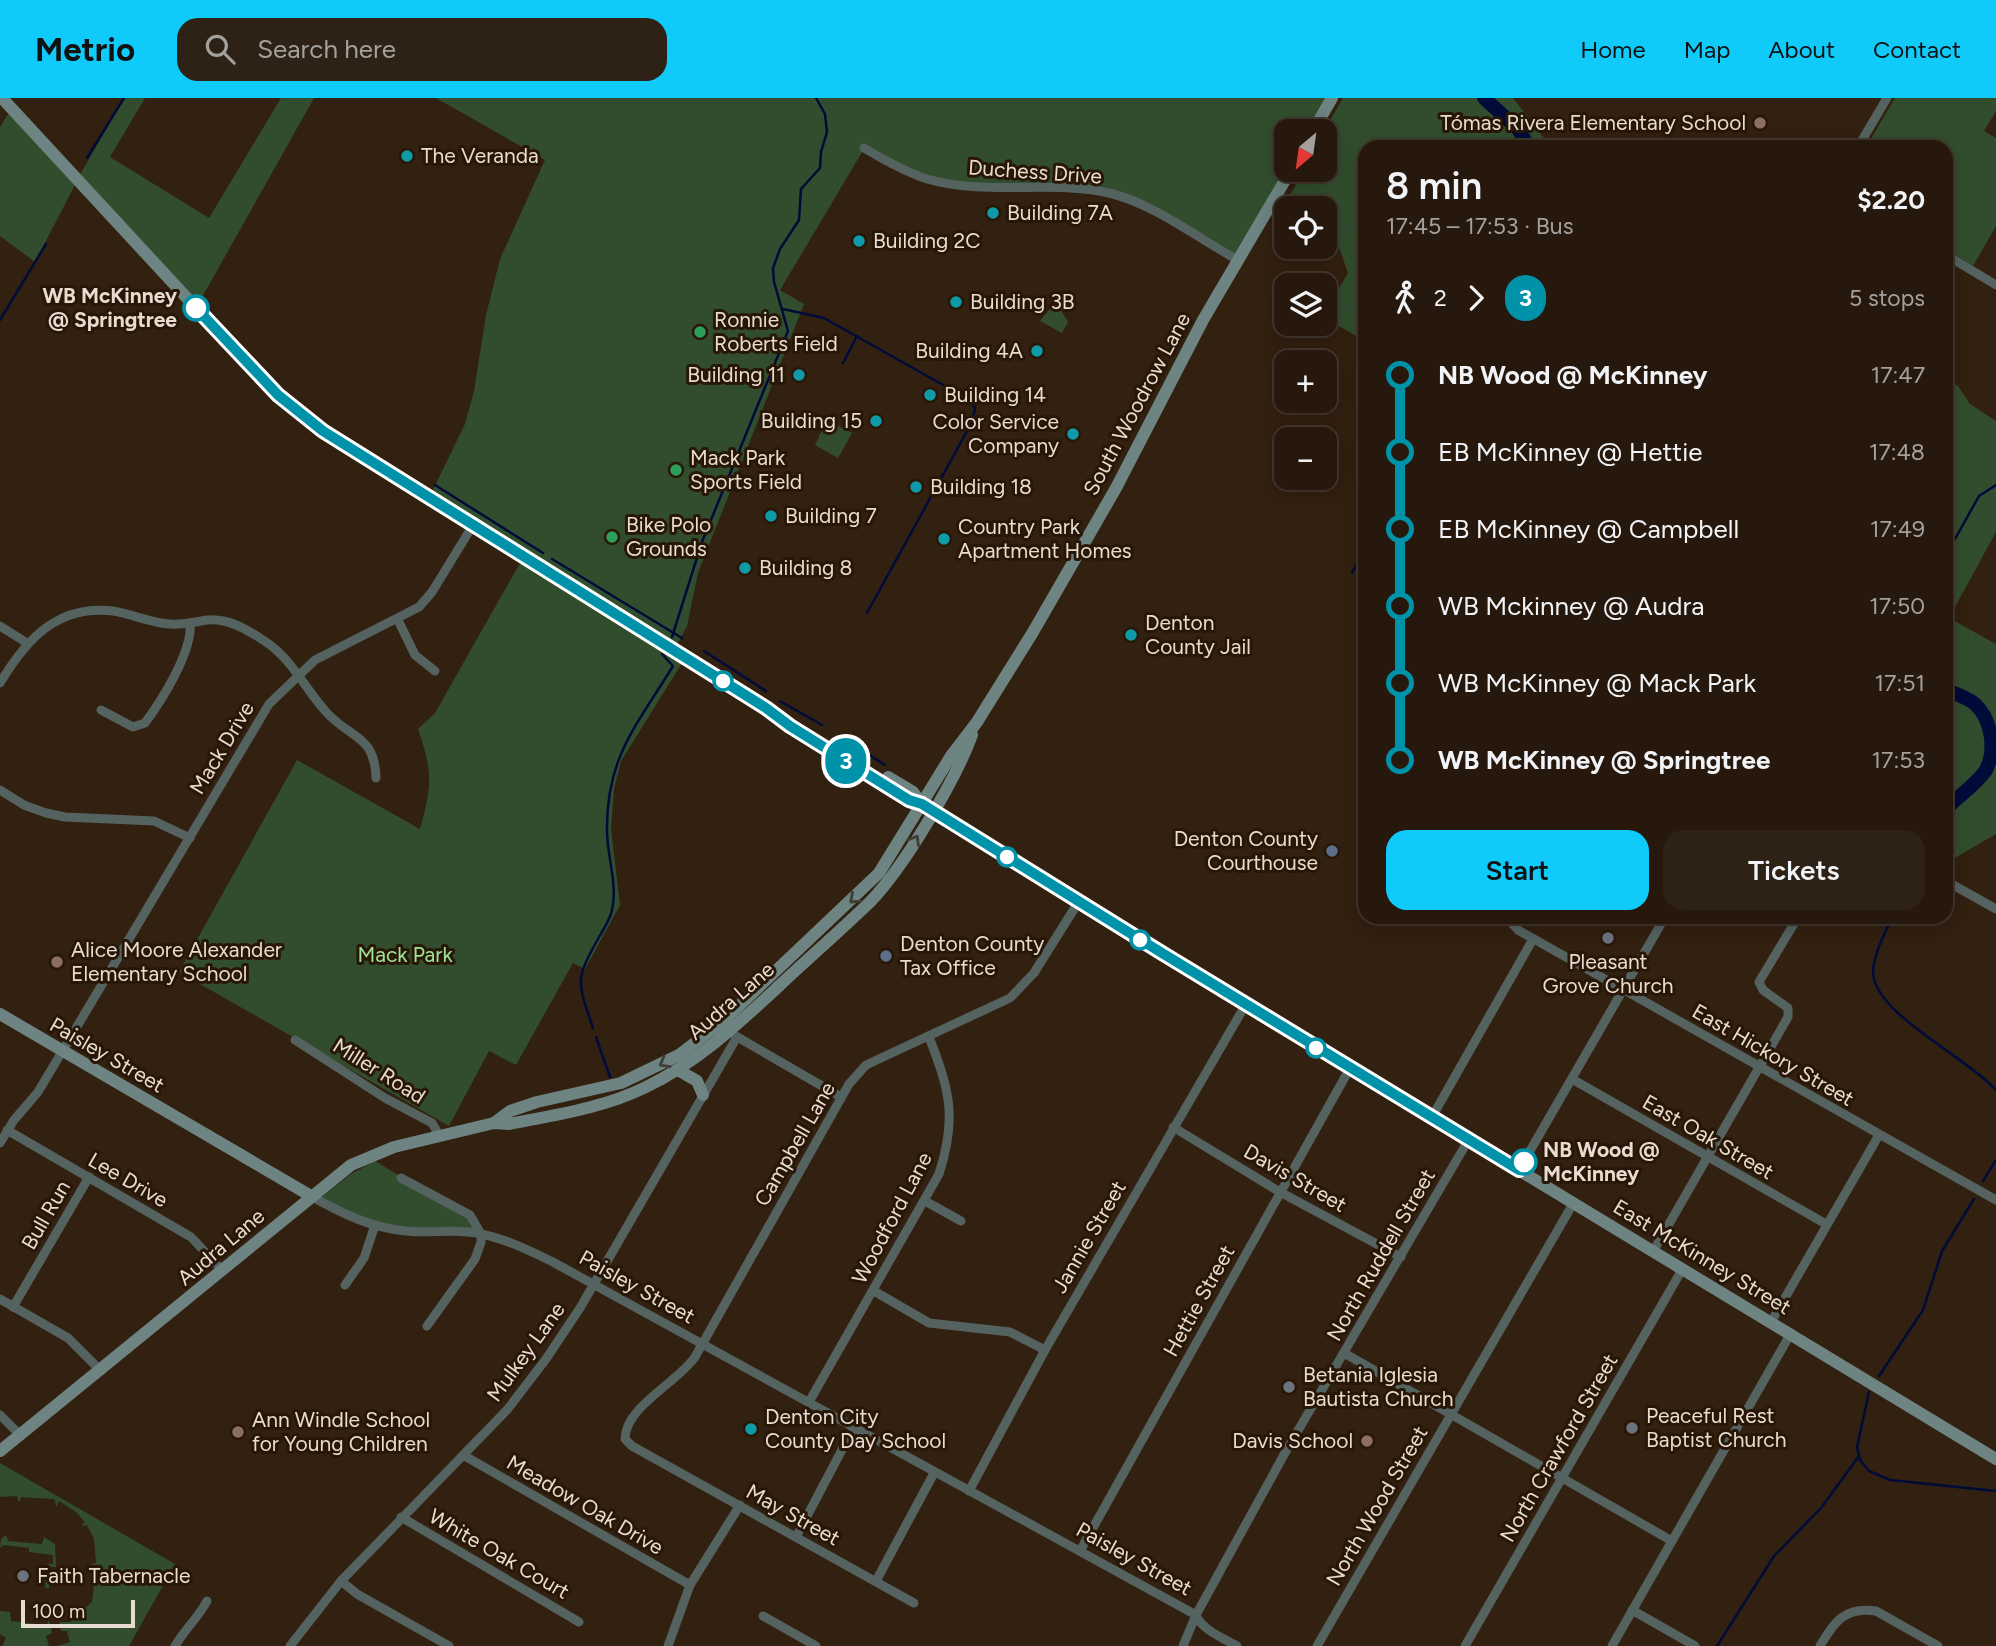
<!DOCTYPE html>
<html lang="en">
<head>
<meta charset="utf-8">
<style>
  :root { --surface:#26180c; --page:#2e2115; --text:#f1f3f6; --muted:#a4a09d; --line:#42372d; --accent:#10cafa }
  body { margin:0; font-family:Figtree,sans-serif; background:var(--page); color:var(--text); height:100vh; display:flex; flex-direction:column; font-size:26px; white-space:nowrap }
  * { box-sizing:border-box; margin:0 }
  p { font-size:23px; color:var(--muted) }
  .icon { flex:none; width:38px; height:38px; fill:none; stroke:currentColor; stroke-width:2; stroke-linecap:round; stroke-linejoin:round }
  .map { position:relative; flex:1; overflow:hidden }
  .side { position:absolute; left:1358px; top:42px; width:595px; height:784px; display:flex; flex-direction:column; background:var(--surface); border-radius:21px; box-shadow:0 4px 18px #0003,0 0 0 2px var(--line) }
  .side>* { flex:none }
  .badge { padding:0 14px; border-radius:23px; font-size:24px; line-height:46px }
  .needle { width:46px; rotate:209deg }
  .controls { position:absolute; left:1274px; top:21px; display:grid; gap:14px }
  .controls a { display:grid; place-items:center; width:63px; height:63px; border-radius:14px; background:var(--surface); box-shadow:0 4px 18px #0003,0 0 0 2px var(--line); font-size:35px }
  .scale { position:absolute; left:21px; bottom:18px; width:114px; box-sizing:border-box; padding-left:7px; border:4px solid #e8dcd1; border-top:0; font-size:19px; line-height:24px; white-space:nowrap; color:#e8dcd1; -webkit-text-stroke:5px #281707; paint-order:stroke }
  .map>.badge { position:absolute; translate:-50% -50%; box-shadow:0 0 0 4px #fff }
  .legs { display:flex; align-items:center; gap:10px; height:77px; padding:0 28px; font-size:23px }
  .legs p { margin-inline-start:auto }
  .head { display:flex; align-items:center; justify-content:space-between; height:119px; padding:0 28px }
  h1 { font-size:38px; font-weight:600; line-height:52px }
  .action { display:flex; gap:14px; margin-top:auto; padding:14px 28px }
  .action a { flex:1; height:80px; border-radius:21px; background:var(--accent); color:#111; font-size:28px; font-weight:600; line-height:80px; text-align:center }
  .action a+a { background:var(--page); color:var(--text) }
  ul { padding:0 28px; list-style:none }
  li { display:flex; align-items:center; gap:24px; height:77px; font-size:26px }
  li i { display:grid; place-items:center; width:10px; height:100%; margin:0 9px; background:currentColor }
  li i::after { content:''; width:18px; height:18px; margin:-9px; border:5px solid; border-radius:50%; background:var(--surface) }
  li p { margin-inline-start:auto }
  li:first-child i { background:linear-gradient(#0000 50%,currentColor 0) }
  li:last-child i { background:linear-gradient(currentColor 50%,#0000 0) }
  header { display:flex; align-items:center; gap:42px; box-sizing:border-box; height:98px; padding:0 35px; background:var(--accent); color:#111 }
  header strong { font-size:33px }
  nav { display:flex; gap:38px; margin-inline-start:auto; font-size:24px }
  .search { width:490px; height:63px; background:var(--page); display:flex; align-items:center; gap:18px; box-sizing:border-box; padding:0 24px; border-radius:21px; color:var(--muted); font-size:26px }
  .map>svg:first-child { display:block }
</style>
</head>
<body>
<header>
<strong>Metrio</strong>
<div class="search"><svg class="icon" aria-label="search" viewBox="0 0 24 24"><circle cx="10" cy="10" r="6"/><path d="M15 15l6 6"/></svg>Search here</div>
<nav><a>Home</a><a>Map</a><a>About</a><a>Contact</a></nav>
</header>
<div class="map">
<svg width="1996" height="1548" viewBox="0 0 1996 1548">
  <rect width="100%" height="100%" fill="#322010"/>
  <g fill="#324d2e">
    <path d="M124,0H145L110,59L209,120L281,0H314L196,210L77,83L35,164L0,138V29L12,10L77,82Z"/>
    <path d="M436,0H1332L1313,33H1286V72L1238,162L1119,98L942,84L864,51L780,192L804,206L698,475L687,528L674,552L682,565L621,663L614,691L611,731L620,807L585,871L573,865L516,967L489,953L449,1028L179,874L297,662L420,731C432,688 433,674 418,631L435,615L524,458L429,400L465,326L474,293L486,217L500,161L545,62Z"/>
    <path d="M1343,0H1513L1551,49H1365V243L1325,220V214L1348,175L1331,126L1325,123V110H1304L1288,101L1304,72H1325L1324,33Z"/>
    <path d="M1895,0H1996V13L1984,33L1996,40V128L1973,168L1946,151V49H1866Z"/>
    <path d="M1061,198L1075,206L1072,210L1066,207L1062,214L1068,224L1062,235L1040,223Z"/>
    <path d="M1946,282L1958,288L1970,306L1996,323V434L1949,520L1996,546V736L1946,765Z"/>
    <path d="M827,322L852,335L838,360L815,347Z"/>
    <path d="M375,1063L439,1102L470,1117L481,1136L375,1127L318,1102L351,1076Z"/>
    <path d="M0,1365L175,1466L129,1548H57L70,1544L67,1533H61L59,1524H70L92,1504L96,1469L90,1467L96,1465L94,1441L87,1427L81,1428L85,1424L76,1414L59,1403L56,1409L55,1402L52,1401L21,1399L19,1405L17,1398L0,1399Z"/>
    <path d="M6,1437L8,1443L42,1446L44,1439L55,1446L56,1469H50L49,1490H45L47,1466H53V1457L29,1454V1450L4,1447L0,1450L1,1441Z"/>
    <path d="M0,1513L10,1514L11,1523L47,1527L49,1522L52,1535L46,1538L49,1548H2L6,1540L0,1536Z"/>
  </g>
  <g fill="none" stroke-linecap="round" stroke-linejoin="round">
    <g stroke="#000b3a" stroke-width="2.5">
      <path d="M87,60L124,0"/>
      <path d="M783,211L824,220L968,301L975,310L972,324L867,515"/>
      <path d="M0,222L46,146"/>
      <path d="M843,265L857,238"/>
      <path d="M729,381L737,393"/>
      <path d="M435,387L543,455"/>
      <path d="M1946,457L1979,398L1996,387"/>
      <path d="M552,461L682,540"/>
      <path d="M1352,475L1365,453"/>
      <path d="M672,539L702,444L788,233L774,184L773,170L780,151L799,122L801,91L820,70L821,54L827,34L825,16L816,0"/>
      <path d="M704,553L766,593"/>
      <path d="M780,603L822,627"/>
      <path d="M1946,615L1952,605V594"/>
      <path d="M852,646L885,667"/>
      <path d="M1892,819C1885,835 1873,857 1873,875C1875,916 1968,960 1996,992"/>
      <path d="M593,930C578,885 574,883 598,841C603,832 610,822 612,812C618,787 607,758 607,733C606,659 637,627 673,568L662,556"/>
      <path d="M596,939L610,979"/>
      <path d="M1983,1083L1996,1062"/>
      <path d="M1879,1278L1923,1212L1942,1153L1974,1101"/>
      <path d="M1869,1294L1857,1349L1860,1362L1869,1373L1890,1382L1996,1393"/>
      <path d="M1717,1548L1774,1458L1821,1410L1859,1358"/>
    </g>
    <g stroke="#000b3a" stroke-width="14">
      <path d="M1484,0L1518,31L1529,49"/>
      <path d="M1946,591C1956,597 1967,599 1975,606C1992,622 1996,652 1986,672C1976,687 1958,698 1946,711"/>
    </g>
    <g stroke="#546260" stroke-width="9">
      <path d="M1858,49L1887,0"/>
      <path d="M864,50C884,62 905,74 927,81C985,98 1050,82 1109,95C1155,106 1197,140 1238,162"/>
      <path d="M1946,157L1996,187"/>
      <path d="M398,522L415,557L435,573"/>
      <path d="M0,528L27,545"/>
      <path d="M0,585C26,542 57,506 113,513C132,516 151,525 170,526C183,527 195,524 207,522C229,520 248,532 266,544C293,562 306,593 328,616C352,641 375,638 376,680"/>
      <path d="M101,612L133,629L145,625C162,602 193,553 190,525"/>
      <path d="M0,692L24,707L46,715L65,719L154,723L190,740"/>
      <path d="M1946,783L1996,811"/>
      <path d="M1506,819L1518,832L1996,1102"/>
      <path d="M734,937L841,999"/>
      <path d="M295,942L385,1000L432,1025L440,1039"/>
      <path d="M1572,981L1826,1126"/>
      <path d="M1432,1019L1533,841"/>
      <path d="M1173,1029L1280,1094L1401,1159"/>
      <path d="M7,1032L191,1139L223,1173"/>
      <path d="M0,1045L14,1022L38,994L269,606L315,562L419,509L432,494L473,427"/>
      <path d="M1519,1072L1665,819"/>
      <path d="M401,1080L470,1117L481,1136V1144L475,1161L427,1228"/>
      <path d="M311,1098C341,1115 371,1130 406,1133C431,1136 457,1130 481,1136C506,1141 528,1152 551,1163L1196,1517C1202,1532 1223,1540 1237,1548"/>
      <path d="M925,1103L961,1123"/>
      <path d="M1654,1152L1788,919V910L1763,892L1759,884L1798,819"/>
      <path d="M345,1187L364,1160L375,1127"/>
      <path d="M874,1193L929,1225L1010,1234L1045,1252"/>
      <path d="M0,1201L68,1240L101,1273"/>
      <path d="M13,1209L89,1079"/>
      <path d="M1771,1224L1879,1037"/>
      <path d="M1344,1255L1672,1443"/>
      <path d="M809,1304L939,1076C957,1020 950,993 929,939"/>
      <path d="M0,1317L20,1337"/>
      <path d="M463,1357L690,1487"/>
      <path d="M969,1393L1045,1252L1246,906"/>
      <path d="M401,1419L579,1524"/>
      <path d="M796,1439L854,1329"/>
      <path d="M1080,1453L1350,970"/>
      <path d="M341,1483L357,1496L449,1548"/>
      <path d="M876,1483L934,1375"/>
      <path d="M914,1505L632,1348L625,1341C625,1309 677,1285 695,1259L849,986L866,967L1010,900L1034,875L1079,803"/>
      <path d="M1632,1512L1695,1548"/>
      <path d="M763,1518L816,1548"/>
      <path d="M175,1548C185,1531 198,1520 207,1503"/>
      <path d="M290,1548L341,1483L507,1312L546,1261L580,1210L737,939"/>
      <path d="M668,1548L690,1487L740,1407"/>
      <path d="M1183,1548L1196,1517L1286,1353L1469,1041"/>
      <path d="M1317,1548L1574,1104"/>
      <path d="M1465,1548L1683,1170"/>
      <path d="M1612,1548L1791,1235"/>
      <path d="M1820,1548C1834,1524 1845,1508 1876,1513L1938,1548"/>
    </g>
    <g stroke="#6e8482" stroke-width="12">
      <path d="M2,0L259,278L289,306L348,350L772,613"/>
      <path d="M1313,33L1332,0"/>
      <path d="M766,610L790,628L909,702L922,706L1350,970L1996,1361"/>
      <path d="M888,679L913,694L922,706"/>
      <path d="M0,916L311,1098"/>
      <path d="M678,972L697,983L703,997"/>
      <path d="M494,1025L510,1013L537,1004L621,985L679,957L722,924L879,775L951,658L977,624L1033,534L1116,390L1203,222L1291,72"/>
      <path d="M0,1353L351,1067L394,1049L494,1025L509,1026C555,1017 604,1010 646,989C698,964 739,925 780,887C810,859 841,832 870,804C904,769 955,683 972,637"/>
    </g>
  </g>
  <defs><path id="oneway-chevron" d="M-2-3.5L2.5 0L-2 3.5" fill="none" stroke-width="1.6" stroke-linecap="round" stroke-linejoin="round" transform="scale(1.75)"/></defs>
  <g stroke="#403d32">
    <use href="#oneway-chevron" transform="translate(915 742) rotate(-60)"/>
    <use href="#oneway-chevron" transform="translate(854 801) rotate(137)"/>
    <use href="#oneway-chevron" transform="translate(664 965) rotate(151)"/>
  </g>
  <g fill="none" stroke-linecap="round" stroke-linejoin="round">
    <g stroke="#fff" stroke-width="16">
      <path id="line-1" d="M196,210L278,297L323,333L766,610L790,628L909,702L922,706L1162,855L1519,1072L1524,1064"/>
    </g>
    <use href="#line-1" stroke="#0092a9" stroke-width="10"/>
  </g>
  <g fill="#8d6e63" stroke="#281707" stroke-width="2.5">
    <circle cx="1760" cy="25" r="7"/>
    <circle cx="57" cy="864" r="7"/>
    <circle cx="238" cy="1334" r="7"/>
    <circle cx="1367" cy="1343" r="7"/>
  </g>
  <g fill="#0f9aa8" stroke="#281707" stroke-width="2.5">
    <circle cx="407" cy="58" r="7"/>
    <circle cx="993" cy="115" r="7"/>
    <circle cx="859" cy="143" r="7"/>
    <circle cx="956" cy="204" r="7"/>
    <circle cx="1037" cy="253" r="7"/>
    <circle cx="799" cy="277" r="7"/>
    <circle cx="930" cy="297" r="7"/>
    <circle cx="876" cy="323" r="7"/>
    <circle cx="1073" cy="336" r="7"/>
    <circle cx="916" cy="389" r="7"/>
    <circle cx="771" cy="418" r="7"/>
    <circle cx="944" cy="441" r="7"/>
    <circle cx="745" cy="470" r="7"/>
    <circle cx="1131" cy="537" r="7"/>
    <circle cx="751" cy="1331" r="7"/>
  </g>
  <g fill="#fff" stroke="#0092a9" stroke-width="3.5">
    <circle cx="196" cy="210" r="12"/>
    <circle cx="723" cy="583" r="9"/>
    <circle cx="1007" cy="759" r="9"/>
    <circle cx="1140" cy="842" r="9"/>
    <circle cx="1316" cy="950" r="9"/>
    <circle cx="1524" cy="1064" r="12"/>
  </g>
  <g fill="#2e9e5b" stroke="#281707" stroke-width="2.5">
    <circle cx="700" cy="234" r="7"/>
    <circle cx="676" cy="372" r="7"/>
    <circle cx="612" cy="439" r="7"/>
  </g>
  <g fill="#5c6f8a" stroke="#281707" stroke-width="2.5">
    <circle cx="1332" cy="753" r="7"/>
    <circle cx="886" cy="858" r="7"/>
  </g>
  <g fill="#6b7280" stroke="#281707" stroke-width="2.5">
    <circle cx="1608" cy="840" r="7"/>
    <circle cx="1289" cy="1289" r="7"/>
    <circle cx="1632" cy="1330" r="7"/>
    <circle cx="23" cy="1478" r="7"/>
  </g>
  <g text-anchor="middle" stroke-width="6" stroke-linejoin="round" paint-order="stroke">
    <g font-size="21" fill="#e8dcd1" stroke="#281707" text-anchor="start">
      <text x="1746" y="32" text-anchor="end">Tómas Rivera Elementary School</text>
      <text x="421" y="65">The Veranda</text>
      <text x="1007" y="122">Building 7A</text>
      <text x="873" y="150">Building 2C</text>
      <text x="970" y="211">Building 3B</text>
      <text x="714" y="229">Ronnie<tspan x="714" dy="24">Roberts Field</tspan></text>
      <text x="1023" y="260" text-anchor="end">Building 4A</text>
      <text x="785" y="284" text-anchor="end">Building 11</text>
      <text x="944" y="304">Building 14</text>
      <text x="862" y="330" text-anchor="end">Building 15</text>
      <text x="1059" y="331" text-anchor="end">Color Service<tspan x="1059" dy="24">Company</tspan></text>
      <text x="690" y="367">Mack Park<tspan x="690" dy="24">Sports Field</tspan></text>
      <text x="930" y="396">Building 18</text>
      <text x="785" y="425">Building 7</text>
      <text x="626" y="434">Bike Polo<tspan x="626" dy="24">Grounds</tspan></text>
      <text x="958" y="436">Country Park<tspan x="958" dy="24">Apartment Homes</tspan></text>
      <text x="759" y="477">Building 8</text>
      <text x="1145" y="532">Denton<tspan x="1145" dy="24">County Jail</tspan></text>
      <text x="1318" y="748" text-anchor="end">Denton County<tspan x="1318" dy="24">Courthouse</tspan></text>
      <text x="900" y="853">Denton County<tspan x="900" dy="24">Tax Office</tspan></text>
      <text x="71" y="859">Alice Moore Alexander<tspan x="71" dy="24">Elementary School</tspan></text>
      <text x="1608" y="871" text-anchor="middle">Pleasant<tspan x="1608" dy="24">Grove Church</tspan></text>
      <text x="1303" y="1284">Betania Iglesia<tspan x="1303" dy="24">Bautista Church</tspan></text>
      <text x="1646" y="1325">Peaceful Rest<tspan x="1646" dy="24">Baptist Church</tspan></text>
      <text x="765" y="1326">Denton City<tspan x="765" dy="24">County Day School</tspan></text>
      <text x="252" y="1329">Ann Windle School<tspan x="252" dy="24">for Young Children</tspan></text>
      <text x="1353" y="1350" text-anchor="end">Davis School</text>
      <text x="37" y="1485">Faith Tabernacle</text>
    </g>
    <g font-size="21" fill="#e8dcd1" stroke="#281707">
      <text transform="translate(1035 74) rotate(4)" y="7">Duchess Drive</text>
      <text transform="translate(1137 306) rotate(-62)" y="7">South Woodrow Lane</text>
      <text transform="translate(222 650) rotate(-59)" y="7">Mack Drive</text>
      <text transform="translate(731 903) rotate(-41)" y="7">Audra Lane</text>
      <text transform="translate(107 957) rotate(30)" y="7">Paisley Street</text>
      <text transform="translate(1773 957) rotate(30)" y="7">East Hickory Street</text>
      <text transform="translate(379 973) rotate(32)" y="7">Miller Road</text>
      <text transform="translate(1708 1039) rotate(30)" y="7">East Oak Street</text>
      <text transform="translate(795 1046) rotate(-60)" y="7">Campbell Lane</text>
      <text transform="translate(1295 1080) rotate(30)" y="7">Davis Street</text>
      <text transform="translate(128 1082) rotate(30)" y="7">Lee Drive</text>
      <text transform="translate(46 1117) rotate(-60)" y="7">Bull Run</text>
      <text transform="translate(892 1120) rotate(-62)" y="7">Woodford Lane</text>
      <text transform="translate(1089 1139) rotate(-60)" y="7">Jannie Street</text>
      <text transform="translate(221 1149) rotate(-40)" y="7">Audra Lane</text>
      <text transform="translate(1381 1157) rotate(-60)" y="7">North Ruddell Street</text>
      <text transform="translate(1702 1159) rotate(31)" y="7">East McKinney Street</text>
      <text transform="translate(637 1189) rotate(29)" y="7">Paisley Street</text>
      <text transform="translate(1199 1203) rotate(-61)" y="7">Hettie Street</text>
      <text transform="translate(526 1254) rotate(-54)" y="7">Mulkey Lane</text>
      <text transform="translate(1559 1350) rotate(-60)" y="7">North Crawford Street</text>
      <text transform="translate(585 1407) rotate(30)" y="7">Meadow Oak Drive</text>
      <text transform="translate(1377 1408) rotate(-60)" y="7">North Wood Street</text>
      <text transform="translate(793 1417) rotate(29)" y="7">May Street</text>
      <text transform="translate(499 1456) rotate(30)" y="7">White Oak Court</text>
      <text transform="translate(1134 1461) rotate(29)" y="7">Paisley Street</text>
    </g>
    <g font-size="21" font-weight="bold" fill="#e8dcd1" stroke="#281707" text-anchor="end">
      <text x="177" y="205">WB McKinney<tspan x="177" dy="24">@ Springtree</tspan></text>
      <text x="1543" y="1059" text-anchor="start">NB Wood @<tspan x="1543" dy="24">McKinney</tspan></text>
    </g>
    <g font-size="21" fill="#a0e395" stroke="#281707">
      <text x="405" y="864">Mack Park</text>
    </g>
  </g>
</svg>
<div class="controls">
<a><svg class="needle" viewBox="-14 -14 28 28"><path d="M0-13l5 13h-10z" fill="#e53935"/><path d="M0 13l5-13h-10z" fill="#a4a09d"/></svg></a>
<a><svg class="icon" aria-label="locate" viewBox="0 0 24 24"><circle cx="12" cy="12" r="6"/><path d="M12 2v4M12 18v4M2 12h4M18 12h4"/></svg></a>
<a><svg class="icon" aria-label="layers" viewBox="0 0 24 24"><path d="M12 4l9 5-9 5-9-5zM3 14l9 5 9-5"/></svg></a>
<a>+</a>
<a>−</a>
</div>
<div class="scale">100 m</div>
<b class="badge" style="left:846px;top:663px;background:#0092a9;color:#fff">3</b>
<section class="side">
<div class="head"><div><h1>8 min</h1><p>17:45 – 17:53 · Bus</p></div><b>$2.20</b></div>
<div class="legs"><svg class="icon" aria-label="walk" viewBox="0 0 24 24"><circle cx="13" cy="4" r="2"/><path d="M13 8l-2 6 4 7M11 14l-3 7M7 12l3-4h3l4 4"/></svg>2<svg class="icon" aria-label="forward" viewBox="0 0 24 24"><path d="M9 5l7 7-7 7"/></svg><b class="badge" style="background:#0092a9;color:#fff">3</b><p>5 stops</p></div>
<ul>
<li><i style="color:#0092a9"></i><b>NB Wood @ McKinney</b><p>17:47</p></li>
<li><i style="color:#0092a9"></i><span>EB McKinney @ Hettie</span><p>17:48</p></li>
<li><i style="color:#0092a9"></i><span>EB McKinney @ Campbell</span><p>17:49</p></li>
<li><i style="color:#0092a9"></i><span>WB Mckinney @ Audra</span><p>17:50</p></li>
<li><i style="color:#0092a9"></i><span>WB McKinney @ Mack Park</span><p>17:51</p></li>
<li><i style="color:#0092a9"></i><b>WB McKinney @ Springtree</b><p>17:53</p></li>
</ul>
<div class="action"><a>Start</a><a>Tickets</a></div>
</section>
</div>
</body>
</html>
